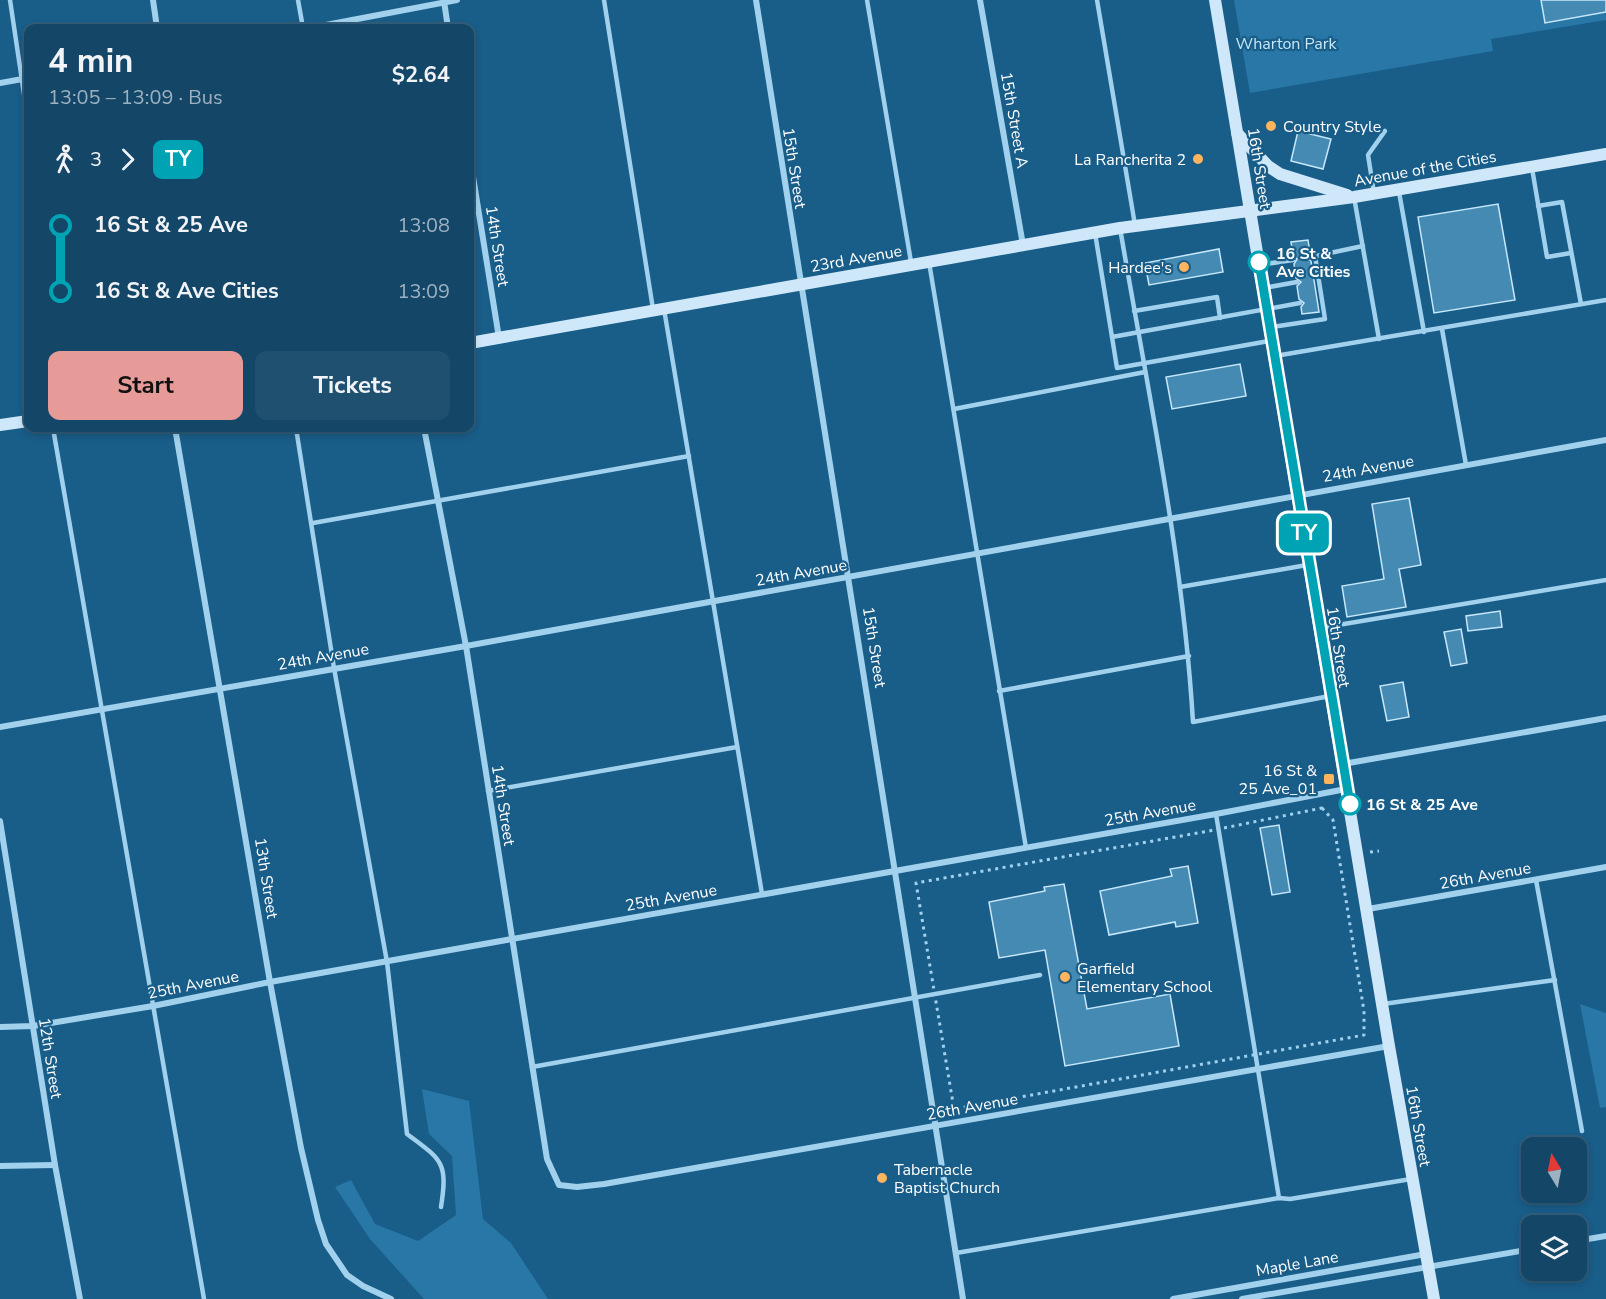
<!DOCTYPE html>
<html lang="en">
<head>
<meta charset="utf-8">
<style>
  :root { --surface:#134667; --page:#205070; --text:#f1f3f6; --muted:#9db1c0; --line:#325e7b; --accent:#e69b98 }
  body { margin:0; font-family:"Nunito Sans",sans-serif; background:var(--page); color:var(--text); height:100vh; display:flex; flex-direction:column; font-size:22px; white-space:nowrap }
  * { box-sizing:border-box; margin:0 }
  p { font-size:20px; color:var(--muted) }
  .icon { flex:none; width:33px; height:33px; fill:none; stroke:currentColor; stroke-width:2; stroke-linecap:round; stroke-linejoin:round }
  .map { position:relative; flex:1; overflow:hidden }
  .details { position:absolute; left:24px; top:24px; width:450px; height:408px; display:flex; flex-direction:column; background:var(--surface); border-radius:12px; box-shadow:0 3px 9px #0003,0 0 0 2px var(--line) }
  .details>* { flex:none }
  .badge { padding:0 12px; border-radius:9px; font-size:21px; line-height:39px }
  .needle { width:39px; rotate:350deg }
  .controls { position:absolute; left:1521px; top:1137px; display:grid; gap:12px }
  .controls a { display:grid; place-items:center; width:66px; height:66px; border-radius:12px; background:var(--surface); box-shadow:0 3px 9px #0003,0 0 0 2px var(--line); font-size:30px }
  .map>.badge { position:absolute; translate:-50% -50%; box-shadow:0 0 0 3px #fff }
  .legs { display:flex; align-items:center; gap:9px; height:66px; padding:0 24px; font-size:20px }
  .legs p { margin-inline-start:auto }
  .head { display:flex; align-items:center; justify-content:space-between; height:102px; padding:0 24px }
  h1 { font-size:33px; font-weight:700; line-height:45px }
  .action { display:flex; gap:12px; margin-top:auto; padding:12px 24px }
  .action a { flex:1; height:69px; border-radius:12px; background:var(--accent); color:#111; font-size:24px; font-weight:700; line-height:69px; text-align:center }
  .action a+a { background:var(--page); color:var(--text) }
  ul { padding:0 24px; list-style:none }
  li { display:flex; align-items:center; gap:21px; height:66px; font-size:22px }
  li i { display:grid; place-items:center; width:9px; height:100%; margin:0 8px; background:currentColor }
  li i::after { content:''; width:15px; height:15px; margin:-8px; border:4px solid; border-radius:50%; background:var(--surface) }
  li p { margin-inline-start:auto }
  li:first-child i { background:linear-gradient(#0000 50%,currentColor 0) }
  li:last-child i { background:linear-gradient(currentColor 50%,#0000 0) }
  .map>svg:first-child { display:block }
</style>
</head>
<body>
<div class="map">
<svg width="1606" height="1299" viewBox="0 0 1606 1299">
  <rect width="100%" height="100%" fill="#195d89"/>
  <g fill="#2877a6">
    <path d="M1234,0H1606V20L1491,39L1493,51L1250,93Z"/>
    <path d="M1580,1004L1606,1013V1107L1600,1108Z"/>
    <path d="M422,1089L469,1101L483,1219L511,1243L548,1299H424L370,1239L335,1187L351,1180L375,1224L418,1241L456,1215L452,1156L429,1134Z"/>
  </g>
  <g fill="#458ab3" stroke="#c7e7fa" stroke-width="1.5">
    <path d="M1541,0H1606V12L1545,23Z"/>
    <path d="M1298,131L1331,139L1323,169L1291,161Z"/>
    <path d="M1498,204L1515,300L1434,313L1418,217Z"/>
    <path d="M1308,240L1310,253L1307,257L1311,261L1319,312L1302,314L1301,307L1304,303L1299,299L1297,286L1301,282L1296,278L1294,264L1297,259L1293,256L1291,242Z"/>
    <path d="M1219,249L1223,272L1149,285L1145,263Z"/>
    <path d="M1240,364L1246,396L1172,409L1166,377Z"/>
    <path d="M1409,498L1421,565L1399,569L1406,607L1347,617L1342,586L1384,579L1372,504Z"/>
    <path d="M1500,611L1502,627L1468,631L1466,616Z"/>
    <path d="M1461,629L1467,663L1451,666L1444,632Z"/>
    <path d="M1403,682L1409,717L1387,721L1380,686Z"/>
    <path d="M1279,825L1290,892L1272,895L1260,828Z"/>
    <path d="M1188,866L1198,923L1176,927L1175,922L1109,935L1100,891L1172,876L1170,869Z"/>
    <path d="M1064,884L1087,1009L1170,994L1179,1046L1065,1066L1045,950L999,958L989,902L1045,891L1044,887Z"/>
  </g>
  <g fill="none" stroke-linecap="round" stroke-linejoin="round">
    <g stroke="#a1d1ed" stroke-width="3" stroke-dasharray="3 4.5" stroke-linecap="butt">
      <path d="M1322,808L1333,820L1364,1011V1035L954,1109L916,883L1209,831Z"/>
      <path d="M1370,852L1379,851"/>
    </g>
    <g stroke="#a1d1ed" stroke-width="4.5">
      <path d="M10,0L28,121"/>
      <path d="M298,0L303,28"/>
      <path d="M604,0L653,309"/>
      <path d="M867,0L911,262"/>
      <path d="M1097,0L1135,225"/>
      <path d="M1532,168L1547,257L1571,253"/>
      <path d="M1399,192L1424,332"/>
      <path d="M1374,193L1368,155L1385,131"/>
      <path d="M1354,197L1379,339"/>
      <path d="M1538,206L1562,202L1581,304"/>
      <path d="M1120,228C1148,392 1183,556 1193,722L1330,696"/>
      <path d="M1095,233L1112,337L1300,303"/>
      <path d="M1311,257L1363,246"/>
      <path d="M929,262L1026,848"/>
      <path d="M1259,265L1293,260"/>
      <path d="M1264,288L1297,282"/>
      <path d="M664,309L762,894"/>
      <path d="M1134,311L1217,297L1220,318"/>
      <path d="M1272,327L1325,319L1315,256"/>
      <path d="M1442,329L1466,465"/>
      <path d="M1112,337L1117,368L1269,341"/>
      <path d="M1275,356L1606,300"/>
      <path d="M954,409L1145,372"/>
      <path d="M53,428L204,1299"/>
      <path d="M296,428L334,668L387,962L407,1134C442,1160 448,1162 441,1207"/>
      <path d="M313,523L689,456"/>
      <path d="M1180,587L1307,565"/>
      <path d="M1320,628L1606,580"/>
      <path d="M999,691L1189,656"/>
      <path d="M488,791L737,747"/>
      <path d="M1216,814L1279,1198"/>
      <path d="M1536,880L1582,1131"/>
      <path d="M1383,1004L1555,980"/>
      <path d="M532,1067L1040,975"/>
      <path d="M956,1253L1279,1198L1290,1199L1411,1179"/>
    </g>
    <g stroke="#a1d1ed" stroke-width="6">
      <path d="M153,0L157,28"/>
      <path d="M756,0C822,433 897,865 963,1299"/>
      <path d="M980,0L1023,245"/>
      <path d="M444,1L448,28"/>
      <path d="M310,28L457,0"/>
      <path d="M0,83L28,78"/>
      <path d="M470,158L499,338"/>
      <path d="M175,428L270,982L301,1148L318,1220L326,1244L347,1275L363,1286L391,1299"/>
      <path d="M424,428L466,646L547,1159L559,1185L577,1187L604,1184L1389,1046"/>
      <path d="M0,727L466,646L1606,440"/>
      <path d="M1343,764L1606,718"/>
      <path d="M0,821L55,1165L80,1299"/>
      <path d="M1368,909L1606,867"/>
      <path d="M0,1027L33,1026L153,1006L270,982L1216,814L1346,789"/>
      <path d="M0,1166L55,1165"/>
      <path d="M1576,1241L1606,1236"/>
      <path d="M1173,1299L1426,1254"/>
      <path d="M1242,1299L1532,1249"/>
    </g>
    <g stroke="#cee8f9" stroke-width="12">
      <path d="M1215,0L1389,1046L1434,1299"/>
      <path d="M1237,133L1268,166L1280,174L1347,195"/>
      <path d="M470,343L1120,228L1354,197L1606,154"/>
      <path d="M0,425L28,421"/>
    </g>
  </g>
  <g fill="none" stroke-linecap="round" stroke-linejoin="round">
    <g stroke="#fff" stroke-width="14">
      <path id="line-1" d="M1259,262L1350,804"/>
    </g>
    <use href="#line-1" stroke="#00a3b4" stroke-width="9"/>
  </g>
  <g fill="#ffb45e" stroke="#195d89" stroke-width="2">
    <circle cx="1271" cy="126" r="6"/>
    <circle cx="1198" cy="159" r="6"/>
    <circle cx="1184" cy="267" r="6"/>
    <rect x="1323" y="773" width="12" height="12" rx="3"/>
    <circle cx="1065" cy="977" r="6"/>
    <circle cx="882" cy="1178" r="6"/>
  </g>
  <g fill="#fff" stroke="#00a3b4" stroke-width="3">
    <circle cx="1259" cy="262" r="10"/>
    <circle cx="1350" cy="804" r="10"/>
  </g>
  <g text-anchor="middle" stroke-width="4.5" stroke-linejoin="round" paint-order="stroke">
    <g font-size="16" fill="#c7e7fa" stroke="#195d89">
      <text x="1286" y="49">Wharton Park</text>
    </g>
    <g font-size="16" fill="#fff" stroke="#195d89">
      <text transform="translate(1015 120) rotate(80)" y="6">15th Street A</text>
      <text transform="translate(795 168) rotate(81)" y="6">15th Street</text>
      <text transform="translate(1260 168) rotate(81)" y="6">16th Street</text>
      <text transform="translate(1425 168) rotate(-10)" y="6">Avenue of the Cities</text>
      <text transform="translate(498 246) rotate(81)" y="6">14th Street</text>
      <text transform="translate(856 258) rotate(-10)" y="6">23rd Avenue</text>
      <text transform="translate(1368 468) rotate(-10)" y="6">24th Avenue</text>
      <text transform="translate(801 572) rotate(-10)" y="6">24th Avenue</text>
      <text transform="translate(875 647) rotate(81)" y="6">15th Street</text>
      <text transform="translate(1339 647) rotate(81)" y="6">16th Street</text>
      <text transform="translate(323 656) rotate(-10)" y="6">24th Avenue</text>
      <text transform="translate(504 805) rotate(81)" y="6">14th Street</text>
      <text transform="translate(1150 812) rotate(-10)" y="6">25th Avenue</text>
      <text transform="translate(1485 875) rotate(-10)" y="6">26th Avenue</text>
      <text transform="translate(267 878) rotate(81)" y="6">13th Street</text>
      <text transform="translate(671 897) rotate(-10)" y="6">25th Avenue</text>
      <text transform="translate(193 984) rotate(-11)" y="6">25th Avenue</text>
      <text transform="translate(51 1058) rotate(81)" y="6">12th Street</text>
      <text transform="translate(972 1106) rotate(-10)" y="6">26th Avenue</text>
      <text transform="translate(1419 1126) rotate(80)" y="6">16th Street</text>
      <text transform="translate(1297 1263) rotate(-10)" y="6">Maple Lane</text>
    </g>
    <g font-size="16" fill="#fff" stroke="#195d89" text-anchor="start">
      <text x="1283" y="132">Country Style</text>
      <text x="1186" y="165" text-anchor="end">La Rancherita 2</text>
      <text x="1172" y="273" text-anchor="end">Hardee's</text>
      <text x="1317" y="776" text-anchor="end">16 St &amp;<tspan x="1317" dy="18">25 Ave_01</tspan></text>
      <text x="1077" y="974">Garfield<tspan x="1077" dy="18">Elementary School</tspan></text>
      <text x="894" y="1175">Tabernacle<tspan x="894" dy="18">Baptist Church</tspan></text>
    </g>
    <g font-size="16" font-weight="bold" fill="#fff" stroke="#195d89" text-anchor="start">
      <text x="1276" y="259">16 St &amp;<tspan x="1276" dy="18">Ave Cities</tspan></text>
      <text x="1366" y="810">16 St &amp; 25 Ave</text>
    </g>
  </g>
</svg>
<div class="controls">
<a><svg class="needle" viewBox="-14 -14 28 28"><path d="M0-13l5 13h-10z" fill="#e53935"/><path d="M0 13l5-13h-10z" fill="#9db1c0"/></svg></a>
<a><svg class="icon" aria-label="layers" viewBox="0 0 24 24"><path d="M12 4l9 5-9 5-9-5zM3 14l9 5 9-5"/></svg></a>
</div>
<b class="badge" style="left:1304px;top:533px;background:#00a3b4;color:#fff">TY</b>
<section class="details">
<div class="head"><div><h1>4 min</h1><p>13:05 – 13:09 · Bus</p></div><b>$2.64</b></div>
<div class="legs"><svg class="icon" aria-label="walk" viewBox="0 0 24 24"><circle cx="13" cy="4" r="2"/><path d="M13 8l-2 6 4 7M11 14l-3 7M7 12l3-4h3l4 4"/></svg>3<svg class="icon" aria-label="forward" viewBox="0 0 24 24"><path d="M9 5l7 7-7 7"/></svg><b class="badge" style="background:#00a3b4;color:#fff">TY</b></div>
<ul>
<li><i style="color:#00a3b4"></i><b>16 St &amp; 25 Ave</b><p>13:08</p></li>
<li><i style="color:#00a3b4"></i><b>16 St &amp; Ave Cities</b><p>13:09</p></li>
</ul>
<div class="action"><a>Start</a><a>Tickets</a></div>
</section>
</div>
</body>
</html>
